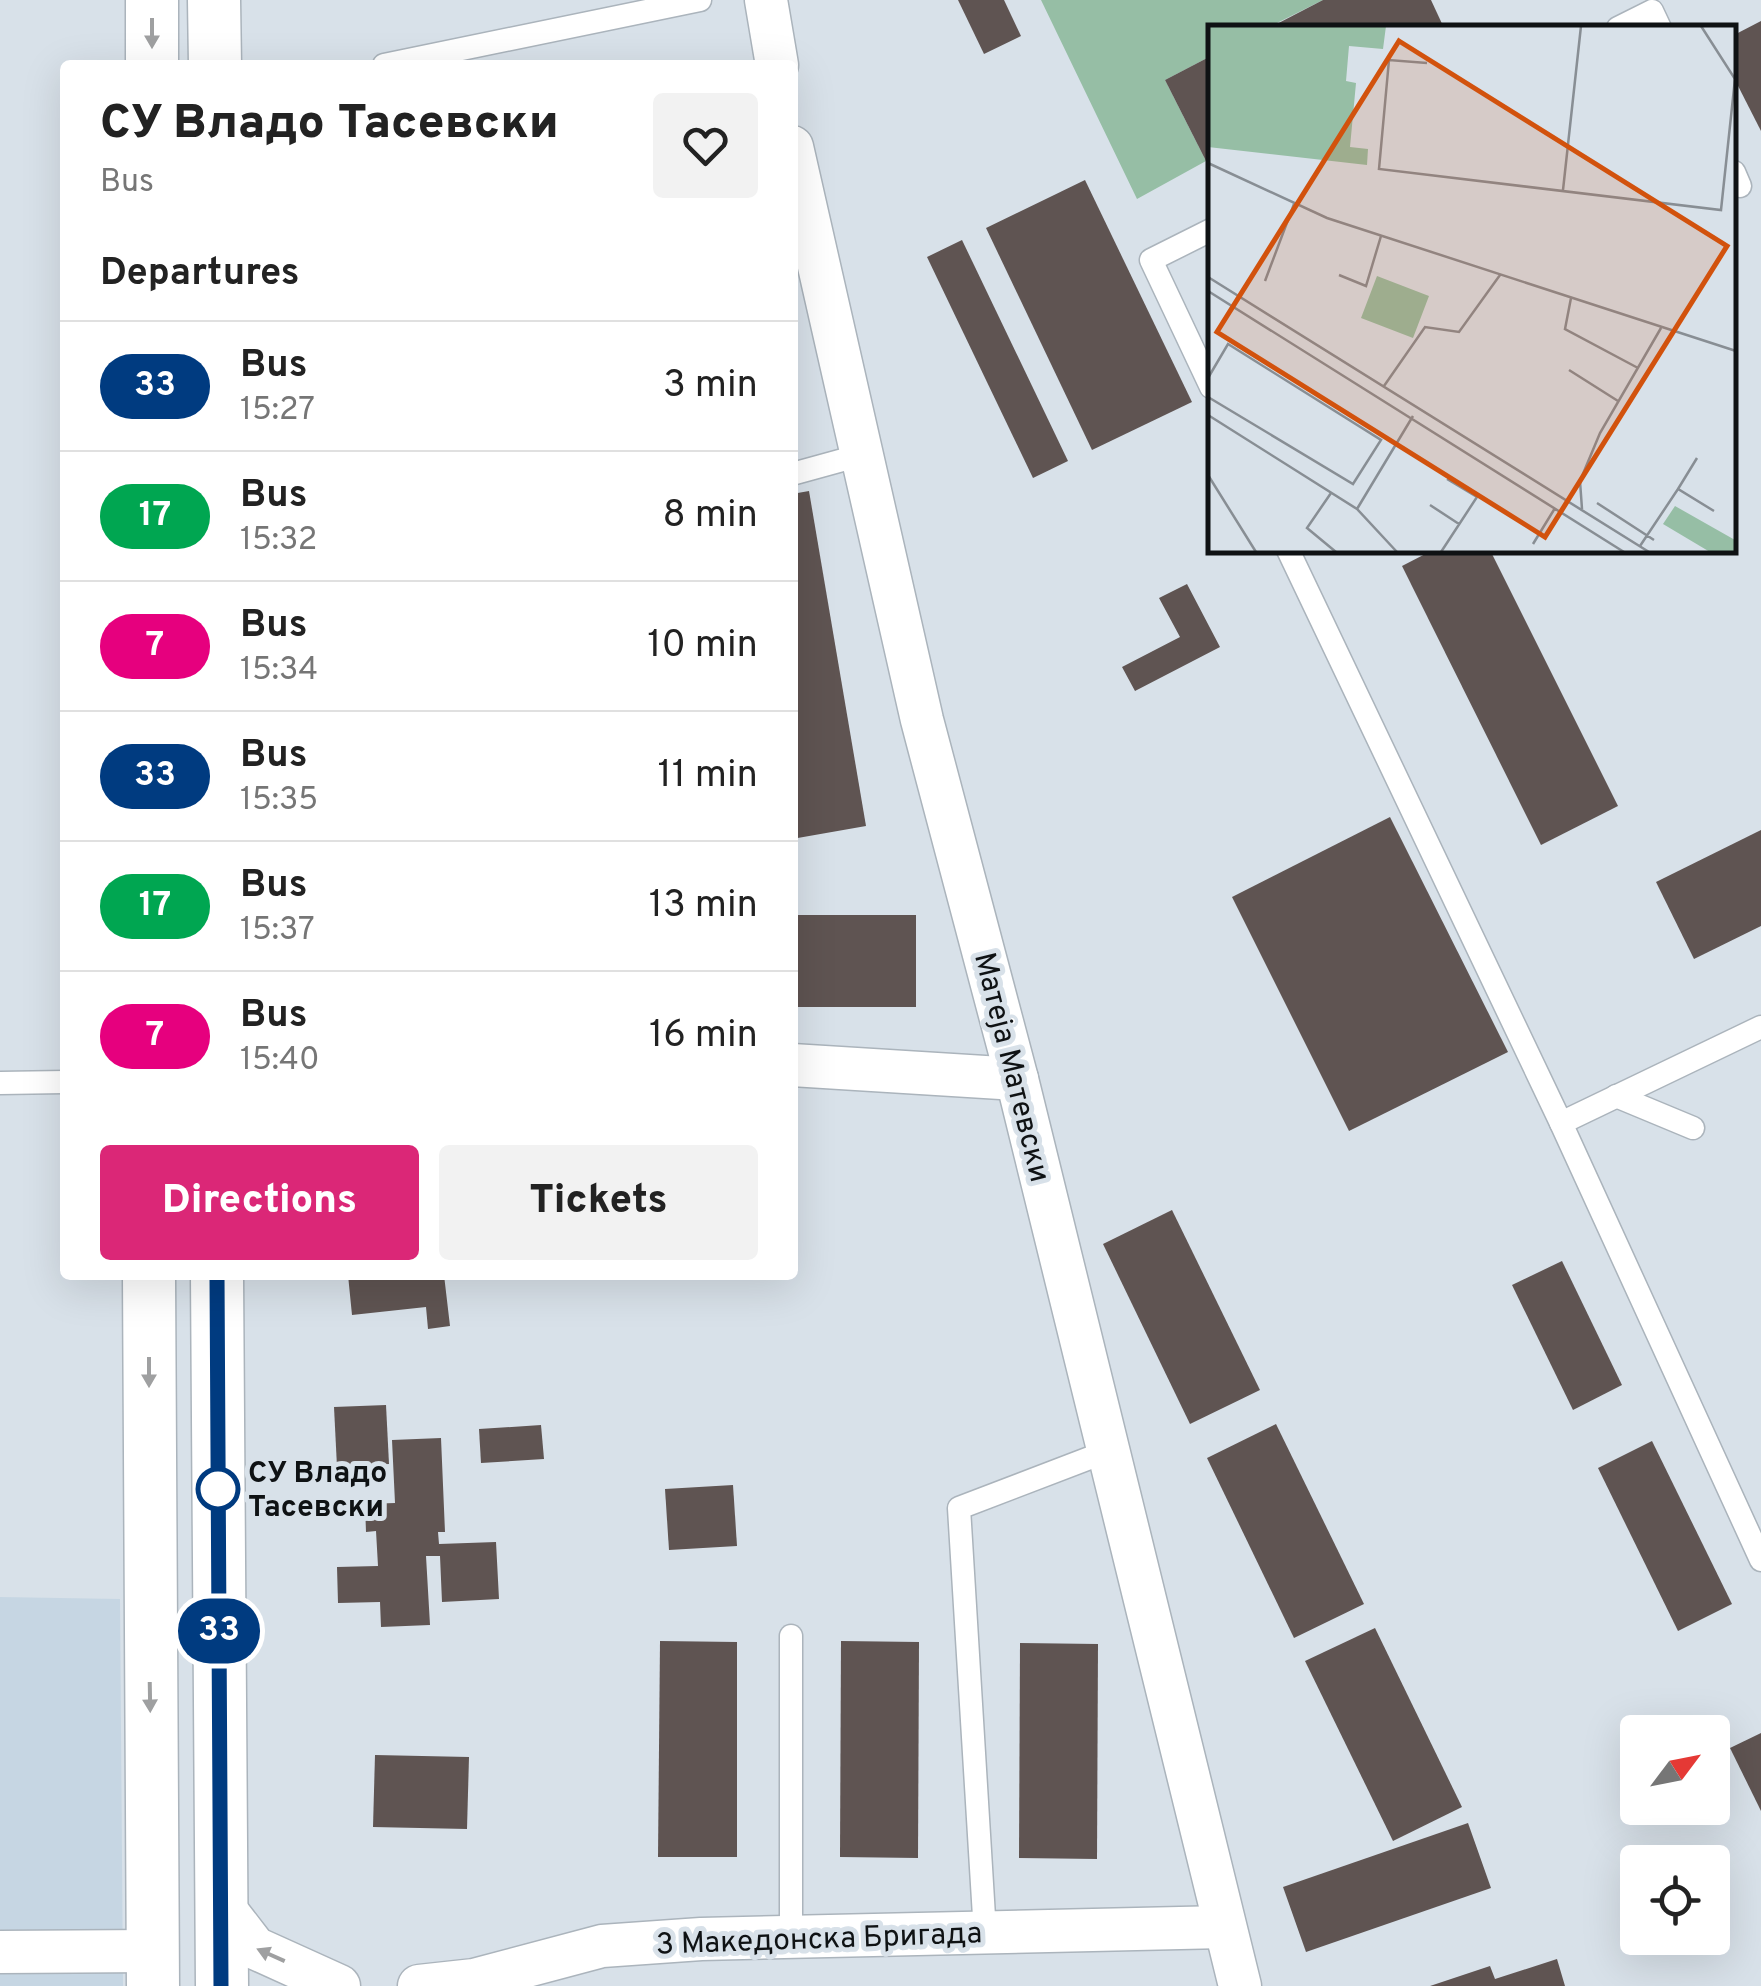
<!DOCTYPE html>
<html lang="en">
<head>
<meta charset="utf-8">
<style>
  :root { --surface:#fff; --page:#f2f2f2; --text:#222; --muted:#767676; --line:#e0e0e0; --accent:#db2777 }
  body { margin:0; font-family:Overpass,sans-serif; background:var(--page); color:var(--text); height:100vh; display:flex; flex-direction:column; font-size:38px; white-space:nowrap }
  * { box-sizing:border-box; margin:0 }
  p { font-size:32px; color:var(--muted) }
  .icon { flex:none; width:55px; height:55px; fill:none; stroke:currentColor; stroke-width:2; stroke-linecap:round; stroke-linejoin:round }
  .map { position:relative; flex:1; overflow:hidden }
  .details { position:absolute; left:60px; top:60px; width:738px; height:1220px; display:flex; flex-direction:column; background:var(--surface); border-radius:10px; box-shadow:0 10px 40px #0002 }
  .details>* { flex:none }
  .badge { padding:0 20px; border-radius:32px; font-size:35px; line-height:65px }
  .needle { width:65px; rotate:58deg }
  .tools { position:absolute; left:1620px; top:1715px; display:grid; gap:20px }
  .tools a { display:grid; place-items:center; width:110px; height:110px; border-radius:10px; background:var(--surface); box-shadow:0 10px 40px #0002; font-size:50px }
  .map>.badge { position:absolute; translate:-50% -50%; box-shadow:0 0 0 5px #fff }
  h2 { padding:0 40px; font-size:38px; line-height:90px }
  .round { display:grid; place-items:center; flex:none; width:105px; height:105px; border-radius:10px; background:var(--page) }
  .head { display:flex; align-items:center; justify-content:space-between; height:170px; padding:0 40px }
  h1 { font-size:48px; font-weight:800; line-height:75px }
  .action { display:flex; gap:20px; margin-top:auto; padding:20px 40px }
  .action a { flex:1; height:115px; border-radius:10px; background:var(--accent); color:#fff; font-size:40px; font-weight:800; line-height:115px; text-align:center }
  .action a+a { background:var(--page); color:var(--text) }
  ul { padding:0; list-style:none }
  li { display:flex; align-items:center; gap:30px; height:130px; padding:0 40px; border-top:2px solid var(--line) }
  li div { flex:1 }
  li b { display:block; font-size:38px }
  li em { font-style:normal }
  li .badge { min-width:110px; font-weight:700; text-align:center }
  .map>svg:first-child { display:block }
</style>
</head>
<body>
<div class="map">
<svg width="1761" height="1986" viewBox="0 0 1761 1986">
  <rect width="100%" height="100%" fill="#d8e1e9"/>
  <path fill="#c6d6e3" d="M0,1597L120,1599L123,1986H0Z"/>
  <path fill="#96bea5" d="M1041,0H1323L1269,27L1211,28V56L1165,80L1206,161L1137,199Z"/>
  <g fill="#5f5452">
    <path d="M958,0H1004L1021,36L984,54Z"/>
    <path d="M1323,0H1431L1444,28H1269Z"/>
    <path d="M1761,21V131L1734,78V35Z"/>
    <path d="M1211,56V159L1206,161L1165,80Z"/>
    <path d="M1085,180L1192,402L1092,450L986,228Z"/>
    <path d="M962,240L1068,461L1033,478L927,257Z"/>
    <path d="M809,491L866,826L792,839V494Z"/>
    <path d="M1433,550H1490L1618,806L1541,845L1402,566Z"/>
    <path d="M1187,584L1220,647L1135,691L1122,667L1180,637L1159,598Z"/>
    <path d="M1390,817L1508,1052L1349,1131L1232,897Z"/>
    <path d="M1761,830V926L1694,959L1656,882Z"/>
    <rect x="792" y="915" width="124" height="92"/>
    <path d="M1172,1210L1260,1390L1190,1424L1103,1244Z"/>
    <path d="M1562,1261L1622,1385L1573,1410L1512,1285Z"/>
    <path d="M348,1275H444L450,1326L428,1329L426,1307L352,1315Z"/>
    <path d="M386,1405L389,1464L337,1467L334,1407Z"/>
    <path d="M1276,1424L1364,1604L1294,1638L1207,1458Z"/>
    <path d="M541,1425L544,1459L481,1463L479,1429Z"/>
    <path d="M441,1438L445,1532H438L439,1544L496,1542L499,1599L442,1602L440,1556H426L430,1625L381,1627L380,1602L338,1603L337,1567L378,1566L376,1531L366,1532L365,1504L395,1503L392,1440Z"/>
    <path d="M1652,1441L1732,1604L1678,1631L1598,1468Z"/>
    <path d="M733,1485L737,1546L669,1550L665,1489Z"/>
    <path d="M1375,1628L1462,1807L1393,1841L1305,1661Z"/>
    <path d="M660,1641L737,1642V1857H658Z"/>
    <path d="M841,1641L919,1642L918,1858L840,1857Z"/>
    <path d="M1020,1643L1098,1644L1097,1859L1019,1858Z"/>
    <path d="M1761,1733V1811L1730,1748Z"/>
    <path d="M375,1755L469,1757L467,1829L373,1827Z"/>
    <path d="M1468,1823L1491,1888L1306,1952L1283,1887Z"/>
    <path d="M1557,1959L1565,1986H1430L1490,1966L1495,1979Z"/>
  </g>
  <g fill="none" stroke-linecap="round" stroke-linejoin="round">
    <g stroke="#abb4bc" stroke-width="25">
      <g id="service">
        <path d="M1618,28L1652,11L1660,28"/>
        <path d="M384,65L700,0"/>
        <path d="M1734,172L1740,186"/>
        <path d="M1211,230L1151,260L1211,387"/>
        <path d="M792,474L861,455"/>
        <path d="M1288,550L1561,1123L1761,1560"/>
        <path d="M0,1083L65,1082"/>
        <path d="M1616,1096L1693,1128"/>
        <path d="M1561,1123L1761,1027"/>
        <path d="M791,1636V1937"/>
        <path d="M985,1933L959,1508L1108,1451"/>
      </g>
    </g>
    <g stroke="#abb4bc" stroke-width="45">
      <g id="minor">
        <path d="M766,0L777,65"/>
        <path d="M792,147L922,720L1017,1079L1240,1986"/>
        <path d="M792,1065L1017,1079"/>
        <path d="M221,1904L255,1948L339,1986"/>
        <path d="M0,1952L153,1951"/>
        <path d="M419,1986L474,1980L602,1946L701,1939L1224,1927"/>
      </g>
    </g>
    <g stroke="#abb4bc" stroke-width="55">
      <g id="tertiary">
        <path d="M214,0L215,65"/>
        <path d="M152,65V0"/>
        <path d="M149,1275L153,1986"/>
        <path d="M217,1275L222,1986"/>
      </g>
    </g>
    <use href="#service" stroke="#fff" stroke-width="22"/>
    <use href="#minor" stroke="#fff" stroke-width="42"/>
    <use href="#tertiary" stroke="#fff" stroke-width="52"/>
  </g>
  <defs><path id="oneway-solid" d="M-6-.8H1V-3.2L6.5 0L1 3.2V.8H-6Z" transform="scale(2.5)"/></defs>
  <g fill="#9fa0a1">
    <use href="#oneway-solid" transform="translate(152 33) rotate(90)"/>
    <use href="#oneway-solid" transform="translate(149 1372) rotate(90)"/>
    <use href="#oneway-solid" transform="translate(150 1697) rotate(89)"/>
    <use href="#oneway-solid" transform="translate(271 1955) rotate(-156)"/>
  </g>
  <g fill="none" stroke-linecap="round" stroke-linejoin="round">
    <g stroke="#fff" stroke-width="22">
      <path id="line" d="M217,1275L221,1986"/>
    </g>
    <use href="#line" stroke="#003b80" stroke-width="15"/>
  </g>
  <circle fill="#fff" stroke="#003b80" stroke-width="5" cx="218" cy="1489" r="20"/>
  <g text-anchor="middle" stroke-width="10" stroke-linejoin="round" paint-order="stroke">
    <g font-size="30" fill="#0f1214" stroke="#d8e1e9">
      <text transform="translate(1013 1067) rotate(76)" y="10">Матеја Матевски</text>
      <text transform="translate(819 1938) rotate(-2)" y="10">3 Македонска Бригада</text>
    </g>
    <g font-size="30" font-weight="bold" fill="#0f1214" stroke="#d8e1e9" text-anchor="start">
      <text x="248" y="1482">СУ Владо<tspan x="248" dy="34">Тасевски</tspan></text>
    </g>
  </g>
  <g transform="translate(1208 25)">
    <rect width="528" height="528" fill="#d8e1e9"/>
    <path d="M2,1H178L175,24L141,21L138,56L148,58L142,122L160,124L159,140L0,122ZM169,251L221,271L205,313L153,293ZM467,481L527,515V527H502L455,499Z" fill="#96bea5"/>
    <path fill="none" stroke="#888e94" stroke-width="2.5" d="M219,38L181,35L171,144L513,185L527,54L493,1M0,138L119,193L528,326M355,165L373,1M131,250L158,261L173,211M0,252L441,527M57,256L86,179M0,266L416,527M363,273L357,304L430,343M361,345L410,376M0,353L20,319L173,415L145,459L0,372M176,361L217,302L251,307L292,250M0,390L149,484L189,527M0,450L48,527M470,464L489,433M123,468L99,503L128,527M389,478L446,515M222,480L251,499M149,484L205,391M374,484L372,456L392,408L453,303M325,519L347,483M432,521L470,464L506,486M233,527L269,472L239,454"/>
    <path fill="#d2520d" fill-opacity="0.15" stroke="#d2520d" stroke-width="5" d="M191,16L519,221L337,512L9,307Z"/>
    <rect width="528" height="528" fill="none" stroke="#0f1214" stroke-width="5"/>
  </g>
</svg>
<div class="tools">
<a><svg class="needle" viewBox="-14 -14 28 28"><path d="M0-13l5 13h-10z" fill="#e53935"/><path d="M0 13l5-13h-10z" fill="#767676"/></svg></a>
<a><svg class="icon" aria-label="locate" viewBox="0 0 24 24"><circle cx="12" cy="12" r="6"/><path d="M12 2v4M12 18v4M2 12h4M18 12h4"/></svg></a>
</div>
<b class="badge" style="left:219px;top:1631px;background:#003b80;color:#fff">33</b>
<section class="details">
<div class="head"><div><h1>СУ Владо Тасевски</h1><p>Bus</p></div><a class="round"><svg class="icon" aria-label="heart" viewBox="0 0 24 24"><path d="M12 20l-8-8c-3-5 5-10 8-4 3-6 11-1 8 4z"/></svg></a></div>
<h2>Departures</h2>
<ul>
<li><span class="badge" style="background:#003b80;color:#fff">33</span><div><b>Bus</b><p>15:27</p></div><em>3 min</em></li>
<li><span class="badge" style="background:#00a651;color:#fff">17</span><div><b>Bus</b><p>15:32</p></div><em>8 min</em></li>
<li><span class="badge" style="background:#e6007e;color:#fff">7</span><div><b>Bus</b><p>15:34</p></div><em>10 min</em></li>
<li><span class="badge" style="background:#003b80;color:#fff">33</span><div><b>Bus</b><p>15:35</p></div><em>11 min</em></li>
<li><span class="badge" style="background:#00a651;color:#fff">17</span><div><b>Bus</b><p>15:37</p></div><em>13 min</em></li>
<li><span class="badge" style="background:#e6007e;color:#fff">7</span><div><b>Bus</b><p>15:40</p></div><em>16 min</em></li>
</ul>
<div class="action"><a>Directions</a><a>Tickets</a></div>
</section>
</div>
</body>
</html>
